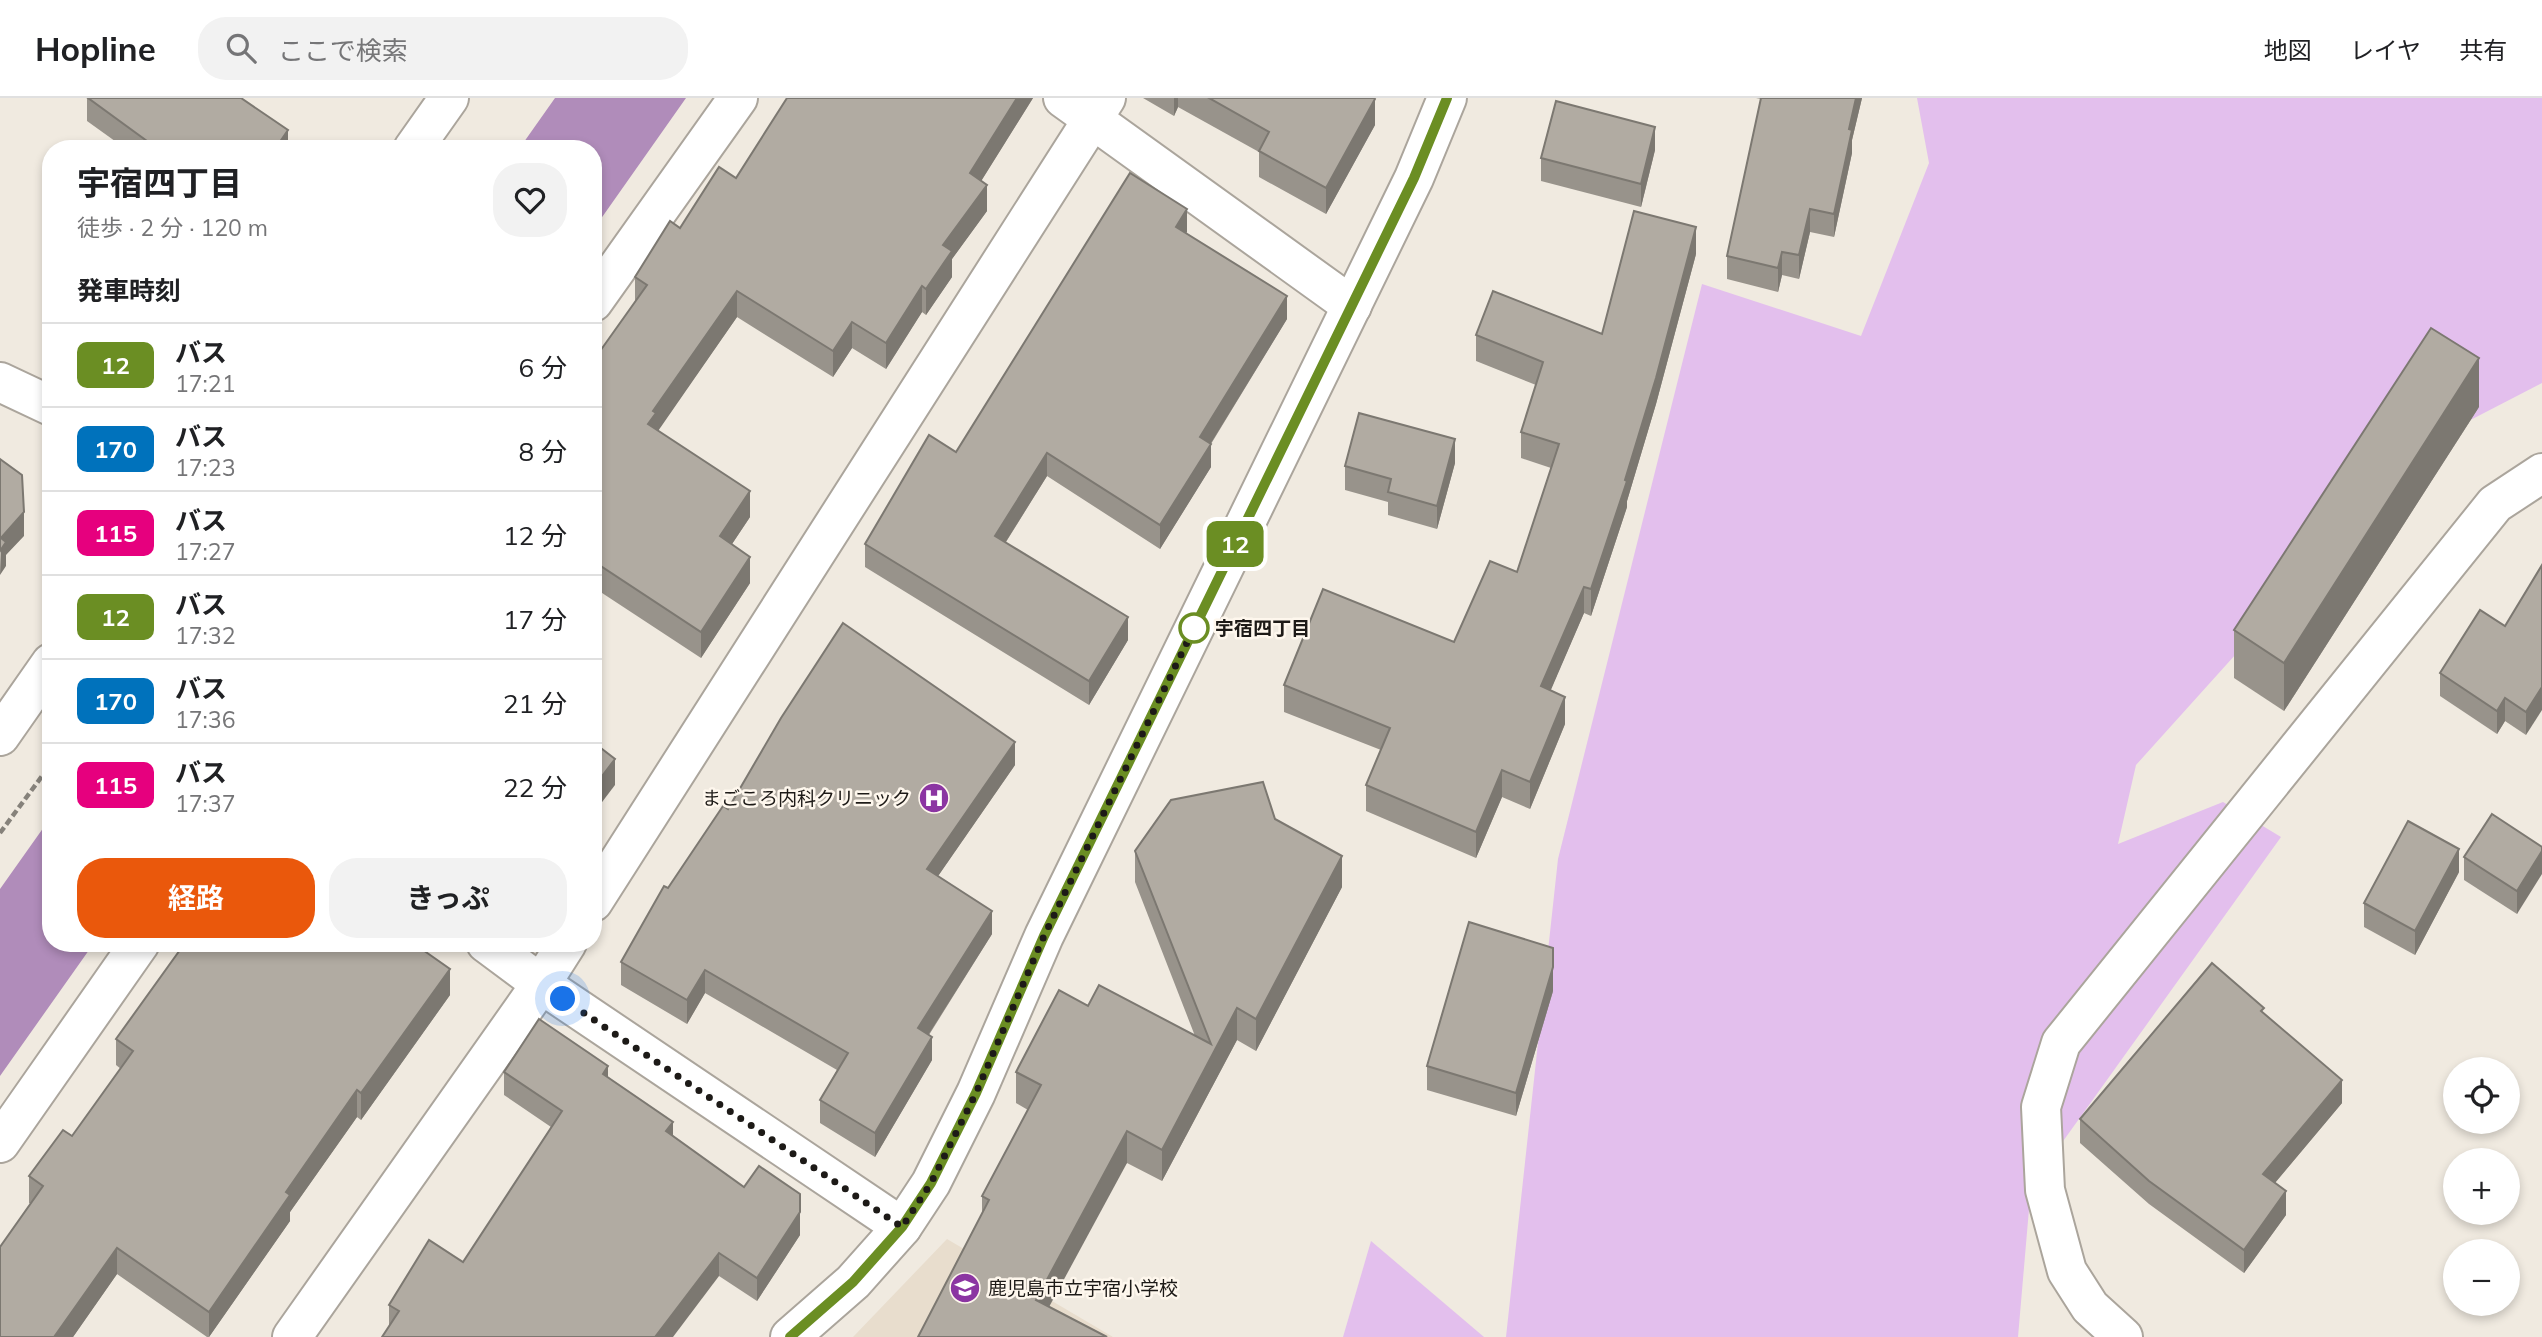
<!DOCTYPE html>
<html lang="ja">
<head>
<meta charset="utf-8">
<style>
  :root { --surface:#fff; --page:#f2f2f2; --text:#202124; --muted:#757577; --line:#e0e0e0; --accent:#ea580c }
  body { margin:0; font-family:Mulish,"Noto Sans JP",sans-serif; background:var(--page); color:var(--text); height:100vh; display:flex; flex-direction:column; font-size:26px; white-space:nowrap }
  * { box-sizing:border-box; margin:0 }
  p { font-size:23px; color:var(--muted) }
  .icon { flex:none; width:38px; height:38px; fill:none; stroke:currentColor; stroke-width:2; stroke-linecap:round; stroke-linejoin:round }
  .map { position:relative; flex:1; overflow:hidden }
  .details { position:absolute; left:42px; top:42px; width:560px; height:812px; display:flex; flex-direction:column; background:var(--surface); border-radius:28px; box-shadow:0 4px 10px #0003 }
  .details>* { flex:none }
  .badge { padding:0 14px; border-radius:10px; font-size:24px; line-height:46px }
  .fabs { position:absolute; left:2443px; top:959px; display:grid; gap:14px }
  .fabs a { display:grid; place-items:center; width:77px; height:77px; border-radius:50%; background:var(--surface); box-shadow:0 4px 10px #0003; font-size:35px }
  .you { position:absolute; width:35px; height:35px; margin:-18px; border:5px solid #fff; border-radius:50%; background:#1a73e8; box-shadow:0 0 0 10px #1a73e833 }
  .map>.badge { position:absolute; translate:-50% -50%; box-shadow:0 0 0 4px #fff }
  h2 { padding:0 35px; font-size:26px; line-height:63px }
  .round { display:grid; place-items:center; flex:none; width:74px; height:74px; border-radius:28px; background:var(--page) }
  .head { display:flex; align-items:center; justify-content:space-between; height:119px; padding:0 35px }
  h1 { font-size:33px; font-weight:700; line-height:52px }
  .action { display:flex; gap:14px; margin-top:auto; padding:14px 35px }
  .action a { flex:1; height:80px; border-radius:28px; background:var(--accent); color:#fff; font-size:28px; font-weight:700; line-height:80px; text-align:center }
  .action a+a { background:var(--page); color:var(--text) }
  ul { padding:0; list-style:none }
  li { display:flex; align-items:center; gap:21px; height:84px; padding:0 35px; border-top:2px solid var(--line) }
  li div { flex:1 }
  li b { display:block; font-size:26px }
  li em { font-style:normal }
  li .badge { min-width:77px; font-weight:700; text-align:center }
  header { display:flex; align-items:center; gap:42px; box-sizing:border-box; height:98px; padding:0 35px; background:var(--surface); border-bottom:2px solid var(--line) }
  header strong { font-size:33px }
  nav { display:flex; gap:38px; margin-inline-start:auto; font-size:24px }
  .search { width:490px; height:63px; background:var(--page); display:flex; align-items:center; gap:18px; box-sizing:border-box; padding:0 24px; border-radius:28px; color:var(--muted); font-size:26px }
  .map>svg:first-child { display:block }
</style>
</head>
<body>
<header>
<strong>Hopline</strong>
<div class="search"><svg class="icon" aria-label="search" viewBox="0 0 24 24"><circle cx="10" cy="10" r="6"/><path d="M15 15l6 6"/></svg>ここで検索</div>
<nav><a>地図</a><a>レイヤ</a><a>共有</a></nav>
</header>
<div class="map">
<svg width="2542" height="1239" viewBox="0 0 2542 1239">
  <rect width="100%" height="100%" fill="#f0eae0"/>
  <path fill="#e8ddcd" d="M947,1141L1113,1239H853Z"/>
  <g fill="#e3bfed">
    <path d="M1917,0H2542V285L2426,345L2136,667L2118,746L2223,704L2281,739L2031,1088L2018,1239H1506L1558,761L1702,186L1861,238L1929,65Z"/>
    <path d="M1371,1143L1484,1239H1343Z"/>
  </g>
  <g fill="#b08cba">
    <path d="M555,0H686L593,132V51H519Z"/>
    <path d="M51,719V845H94L0,978V791Z"/>
  </g>
  <g fill="none" stroke-linecap="round" stroke-linejoin="round">
    <g stroke="#aba59c" stroke-width="42">
      <g id="minor">
        <path d="M1063,0L1352,208"/>
        <path d="M413,51L449,0"/>
        <path d="M593,204L738,0"/>
        <path d="M0,284L51,308"/>
        <path d="M0,638L51,565"/>
        <path d="M593,804L1106,0"/>
        <path d="M486,845L541,886L902,1129"/>
        <path d="M0,1045L140,845"/>
        <path d="M292,1239L541,886L567,845"/>
        <path d="M790,1239L853,1184L902,1129L931,1085L976,995L1044,838L1414,80L1447,0"/>
        <path d="M2123,1239L2090,1209L2067,1173L2045,1092L2041,1009L2061,945L2495,406L2542,375"/>
      </g>
    </g>
    <path stroke="#86827b" stroke-width="4.5" stroke-dasharray="7 3.5" stroke-linecap="butt" d="M0,735L51,666"/>
    <use href="#minor" stroke="#fff" stroke-width="38"/>
  </g>
  <g fill="#98938b">
    <path d="M87,0L288,51H126L87,23Z"/>
    <path d="M1033,0L981,83L987,113L952,161V179L926,217L922,214L886,271L852,250L833,279L737,219L658,332L750,419L732,446L750,485L701,560L599,493L593,502V263L635,204V179L680,130L736,80Z"/>
    <path d="M1143,0H1374L1375,27L1326,116L1259,79V54L1178,9L1174,18Z"/>
    <path d="M1756,0H1862L1852,42V55L1834,139L1810,134L1799,181L1782,177L1778,194L1727,181V158L1761,1Z"/>
    <path d="M1655,52L1641,109L1541,83V60Z"/>
    <path d="M1187,134L1186,135L1287,221L1211,346V369L1160,451L1047,378L1006,444L1128,542L1089,607L865,469V446L956,354Z"/>
    <path d="M1696,156L1656,306L1627,403V409L1591,518L1584,515L1550,593L1565,626L1530,711L1502,699L1476,760L1366,713V687L1381,652L1284,614V587L1454,544L1517,474L1551,370L1521,360V334L1536,287L1476,263V237L1602,236Z"/>
    <path d="M2479,309L2284,613L2234,580V532Z"/>
    <path d="M1455,365L1437,431L1388,417V404L1345,392V368Z"/>
    <path d="M2542,467L2526,637L2505,623L2497,636L2440,598V575L2505,528Z"/>
    <path d="M1015,667L938,778L992,836L929,937L932,962L875,1059L820,1025V1002L837,972L705,895L687,926L621,887V864L668,790L728,711Z"/>
    <path d="M1275,721L1342,789L1256,953L1237,942L1162,1083L1127,1065L918,1239L982,1115V1098L1028,1012L1016,1005V974L1088,908L1195,938L1135,784V753Z"/>
    <path d="M2542,749L2517,816L2464,782V759Z"/>
    <path d="M2459,774L2415,857L2364,829V805Z"/>
    <path d="M1553,893L1516,1018L1427,992V968Z"/>
    <path d="M450,897L361,1022L357,1019L290,1114V1123L209,1239H207L117,1176L73,1239H0L31,1106L29,1105V1078L72,1038L121,971L116,967V941Z"/>
    <path d="M2264,916L2342,1005L2275,1085L2286,1117L2244,1175L2149,1106L2080,1045V1021Z"/>
    <path d="M504,974L608,980L673,1038L800,1137L757,1203L719,1178L389,1229V1207L463,1164L551,1029L504,997Z"/>
  </g>
  <g fill="#7c7871">
    <path d="M1017,0H1033L970,101V75Z"/>
    <path d="M1174,0H1178V9L1174,18Z"/>
    <path d="M1856,0H1862L1852,42V55L1834,139V116L1849,31Z"/>
    <path d="M1375,1V27L1326,116V90Z"/>
    <path d="M1655,29V52L1641,109V86Z"/>
    <path d="M288,32V51H275Z"/>
    <path d="M987,87V113L952,161V179L926,217V191L943,147Z"/>
    <path d="M1187,111V134L1176,152V129Z"/>
    <path d="M1810,111V134L1799,181V157Z"/>
    <path d="M1696,129V156L1656,306L1627,403V409L1591,518V491L1625,382Z"/>
    <path d="M1782,154V177L1778,194V170Z"/>
    <path d="M922,188V214L886,271V245Z"/>
    <path d="M737,193V219L656,336L648,326L653,313Z"/>
    <path d="M1287,198V221L1206,353L1211,346V369L1160,451V427L1200,339Z"/>
    <path d="M852,224V250L833,279V253Z"/>
    <path d="M2479,260V309L2284,613V565Z"/>
    <path d="M1455,341V365L1437,431V408Z"/>
    <path d="M1047,355V378L995,461V438Z"/>
    <path d="M750,393V419L720,464V438Z"/>
    <path d="M24,414V438L6,457V468L0,477L1,440Z"/>
    <path d="M750,459V485L701,560V534Z"/>
    <path d="M599,467V493L593,502V476Z"/>
    <path d="M1584,489V515L1541,615V588Z"/>
    <path d="M1128,519V542L1089,607V583Z"/>
    <path d="M2542,589V612L2526,637V614Z"/>
    <path d="M1565,599V626L1530,711V684Z"/>
    <path d="M2505,600V623L2497,636V613Z"/>
    <path d="M1015,644V667L927,794V771Z"/>
    <path d="M615,661V687L593,716V690Z"/>
    <path d="M1502,672V699L1476,760V734Z"/>
    <path d="M2459,751V774L2415,857V833Z"/>
    <path d="M2542,753V776L2517,816V793Z"/>
    <path d="M1342,758V789L1256,953V921Z"/>
    <path d="M992,813V836L918,953V930Z"/>
    <path d="M1553,869V893L1516,1018V995Z"/>
    <path d="M450,871V897L361,1022V995Z"/>
    <path d="M705,872V895L687,926V902Z"/>
    <path d="M1237,910V942L1162,1083V1052Z"/>
    <path d="M932,939V962L875,1059V1035Z"/>
    <path d="M608,968V991L603,976Z"/>
    <path d="M2342,982V1005L2263,1099V1076Z"/>
    <path d="M357,992V1019L290,1114V1123L209,1239V1214L286,1094Z"/>
    <path d="M673,1024V1047L666,1033Z"/>
    <path d="M1127,1033V1065L1036,1233V1202Z"/>
    <path d="M2286,1093V1117L2244,1175V1152Z"/>
    <path d="M800,1114V1137L757,1203V1180Z"/>
    <path d="M117,1150V1176L73,1239H54Z"/>
    <path d="M719,1155V1178L673,1239H655Z"/>
  </g>
  <g fill="#b1aba2" stroke="#7c7871" stroke-width="2">
    <path d="M88,0H241L288,32L275,51H158Z"/>
    <path d="M787,0H1017L970,75L987,87L943,147L952,153L926,191L922,188L886,245L852,224L833,253L737,193L653,313L656,315L648,326L750,393L720,438L750,459L701,534L599,467L593,476V263L647,187L635,179L670,123L680,130L719,69L736,80Z"/>
    <path d="M1209,0H1374L1375,1L1326,90L1259,53L1269,34Z"/>
    <path d="M1761,0H1856L1849,31L1852,32L1834,116L1810,111L1799,157L1782,154L1778,170L1727,158Z"/>
    <path d="M1556,3L1655,29L1641,86L1541,60Z"/>
    <path d="M1130,75L1187,111L1176,129L1287,198L1200,339L1211,346L1160,427L1047,355L995,438L1128,519L1089,583L865,446L929,337L956,354Z"/>
    <path d="M1634,113L1696,129L1656,280L1625,382L1627,383L1591,491L1584,489L1541,588L1565,599L1530,684L1502,672L1476,734L1366,687L1390,630L1284,587L1323,491L1454,544L1490,463L1517,474L1559,346L1521,334L1543,264L1476,237L1493,193L1602,236Z"/>
    <path d="M2431,230L2479,260L2284,565L2234,532Z"/>
    <path d="M1359,315L1455,341L1437,408L1388,394L1391,381L1345,368Z"/>
    <path d="M0,361L22,377L24,414L1,440L6,444L0,453Z"/>
    <path d="M2542,467V589L2526,614L2505,600L2497,613L2440,575L2480,512L2505,528Z"/>
    <path d="M843,525L1015,644L927,771L992,813L918,930L932,939L875,1035L820,1002L848,955L705,872L687,902L621,864L664,788L668,790L723,708L728,711L781,620Z"/>
    <path d="M593,644L615,661L593,690Z"/>
    <path d="M1263,684L1275,721L1342,758L1256,921L1237,910L1162,1052L1127,1033L1036,1202L1107,1239H918L989,1102L982,1098L1041,987L1016,974L1059,892L1088,908L1099,887L1211,946L1135,753L1171,702Z"/>
    <path d="M2492,716L2542,749V753L2517,793L2464,759Z"/>
    <path d="M2408,723L2459,751L2415,833L2364,805Z"/>
    <path d="M1469,824L1553,850V869L1516,995L1427,968Z"/>
    <path d="M185,845H413L450,871L361,995L357,992L286,1094L290,1097L209,1214L117,1150L54,1239H0V1149L43,1088L29,1078L63,1032L72,1038L133,953L116,941Z"/>
    <path d="M2212,865L2264,910L2261,913L2342,982L2263,1076L2286,1093L2244,1152L2149,1083L2080,1021Z"/>
    <path d="M539,921L608,968L603,976L673,1024L666,1033L744,1089L759,1068L800,1096V1114L757,1180L719,1155L655,1239H382L399,1213L389,1207L429,1142L463,1164L562,1013L504,974Z"/>
  </g>
  <g fill="none" stroke-linecap="round" stroke-linejoin="round">
    <g stroke="#fff" stroke-width="16">
      <path id="line" d="M790,1239L853,1184L902,1129L931,1085L976,995L1044,838L1414,80L1447,0"/>
    </g>
    <use href="#line" stroke="#6b8e23" stroke-width="10"/>
    <path stroke="#1d1a17" stroke-width="7" stroke-dasharray="0 12.6" d="M563,901L902,1129L931,1085L976,995L1044,838L1194,530"/>
  </g>
  <defs>
    <g id="hospital-disc" transform="scale(1.575)"><circle r="9.5" fill="#8b35a2" stroke="#fef7ed"/><path d="M-5-5h3v3.5h4V-5h3V5h-3V1.5h-4V5h-3Z" fill="#fff"/></g>
    <g id="school-disc" transform="scale(1.575)"><circle r="9.5" fill="#8b35a2" stroke="#fef7ed"/><path d="M0-5L7-2L0 1L-7-2ZM-4 1L0 2.5L4 1V4Q0 6-4 4Z" fill="#fff"/></g>
  </defs>
  <g fill-rule="evenodd">
    <use href="#hospital-disc" x="934" y="700"/>
    <use href="#school-disc" x="965" y="1190"/>
  </g>
  <circle fill="#fff" stroke="#6b8e23" stroke-width="3.5" cx="1194" cy="530" r="14"/>
  <g text-anchor="middle" stroke-width="5" stroke-linejoin="round" paint-order="stroke">
    <g font-size="19" font-weight="bold" fill="#1d1a17" stroke="#fef7ed" text-anchor="start">
      <text x="1215" y="537">宇宿四丁目</text>
    </g>
    <g font-size="19" fill="#1d1a17" stroke="#fef7ed" text-anchor="end">
      <text x="911" y="707">まごころ内科クリニック</text>
      <text x="988" y="1197" text-anchor="start">鹿児島市立宇宿小学校</text>
    </g>
  </g>
</svg>
<div class="fabs">
<a><svg class="icon" aria-label="locate" viewBox="0 0 24 24"><circle cx="12" cy="12" r="6"/><path d="M12 2v4M12 18v4M2 12h4M18 12h4"/></svg></a>
<a>+</a>
<a>−</a>
</div>
<div class="you" style="left:563px;top:901px"></div>
<b class="badge" style="left:1235px;top:446px;background:#6b8e23;color:#fff">12</b>
<section class="details">
<div class="head"><div><h1>宇宿四丁目</h1><p>徒歩 · 2 分 · 120 m</p></div><a class="round"><svg class="icon" aria-label="heart" viewBox="0 0 24 24"><path d="M12 20l-8-8c-3-5 5-10 8-4 3-6 11-1 8 4z"/></svg></a></div>
<h2>発車時刻</h2>
<ul>
<li><span class="badge" style="background:#6b8e23;color:#fff">12</span><div><b>バス</b><p>17:21</p></div><em>6 分</em></li>
<li><span class="badge" style="background:#0072bc;color:#fff">170</span><div><b>バス</b><p>17:23</p></div><em>8 分</em></li>
<li><span class="badge" style="background:#e6007e;color:#fff">115</span><div><b>バス</b><p>17:27</p></div><em>12 分</em></li>
<li><span class="badge" style="background:#6b8e23;color:#fff">12</span><div><b>バス</b><p>17:32</p></div><em>17 分</em></li>
<li><span class="badge" style="background:#0072bc;color:#fff">170</span><div><b>バス</b><p>17:36</p></div><em>21 分</em></li>
<li><span class="badge" style="background:#e6007e;color:#fff">115</span><div><b>バス</b><p>17:37</p></div><em>22 分</em></li>
</ul>
<div class="action"><a>経路</a><a>きっぷ</a></div>
</section>
</div>
</body>
</html>
